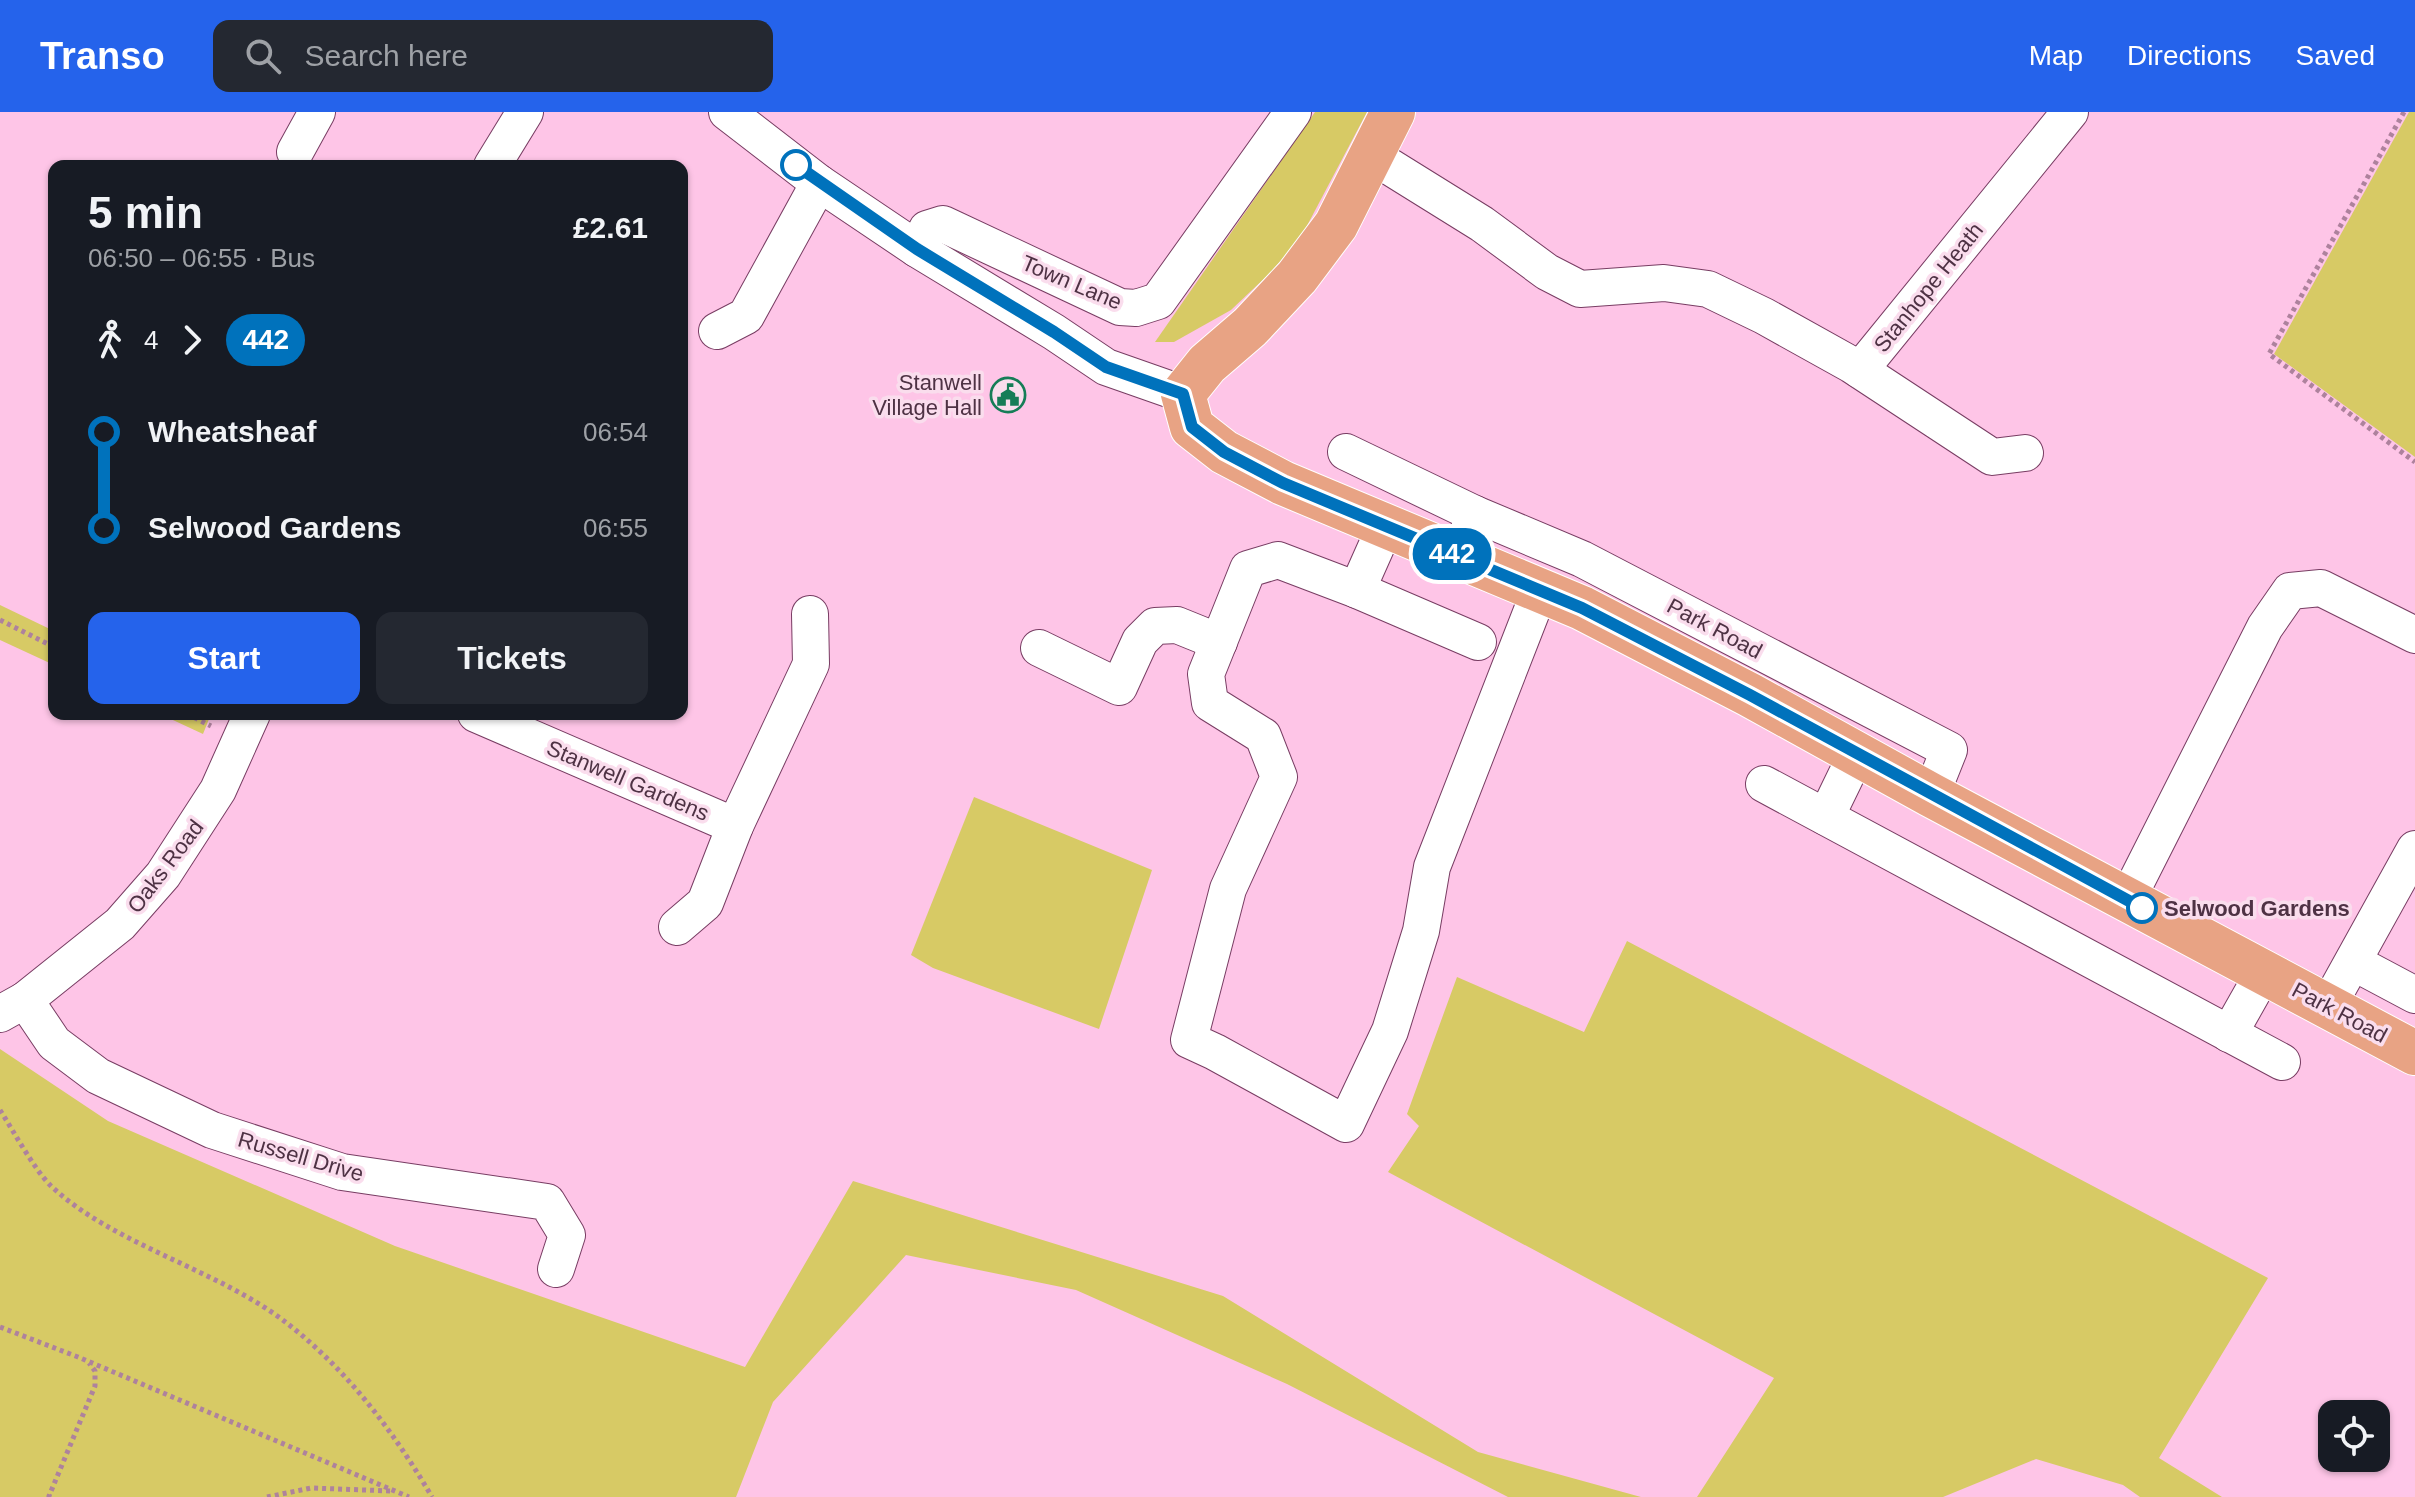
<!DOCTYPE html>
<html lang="en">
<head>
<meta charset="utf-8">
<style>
  :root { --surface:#171b24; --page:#242831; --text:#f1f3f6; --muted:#9ea1a6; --accent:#2563eb }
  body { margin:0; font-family:Helvetica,sans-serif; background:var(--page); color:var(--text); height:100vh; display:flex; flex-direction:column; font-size:30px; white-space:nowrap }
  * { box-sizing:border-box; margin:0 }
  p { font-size:26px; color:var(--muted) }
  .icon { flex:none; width:44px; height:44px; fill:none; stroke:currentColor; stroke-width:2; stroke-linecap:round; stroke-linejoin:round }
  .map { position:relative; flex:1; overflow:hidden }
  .details { position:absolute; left:48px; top:48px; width:640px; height:560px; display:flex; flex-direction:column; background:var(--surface); border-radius:16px; box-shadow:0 2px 6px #0004 }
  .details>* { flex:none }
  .badge { padding:0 16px; border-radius:26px; font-size:28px; line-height:52px }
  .fabs { position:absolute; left:2318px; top:1288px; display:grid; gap:16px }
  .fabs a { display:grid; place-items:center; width:72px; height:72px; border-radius:16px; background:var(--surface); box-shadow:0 2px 6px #0004; font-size:40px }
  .map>.badge { position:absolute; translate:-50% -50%; box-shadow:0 0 0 4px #fff }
  .legs { display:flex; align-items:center; gap:12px; height:88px; padding:0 40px; font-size:26px }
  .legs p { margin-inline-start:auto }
  .head { display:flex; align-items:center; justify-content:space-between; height:136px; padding:0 40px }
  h1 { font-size:44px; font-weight:700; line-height:60px }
  .primary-button { display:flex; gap:16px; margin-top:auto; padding:16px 40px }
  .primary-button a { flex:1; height:92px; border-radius:16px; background:var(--accent); color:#fff; font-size:32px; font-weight:700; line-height:92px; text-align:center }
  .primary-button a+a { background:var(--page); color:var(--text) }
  ul { padding:0 40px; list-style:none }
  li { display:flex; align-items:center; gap:28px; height:96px; font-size:30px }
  li i { display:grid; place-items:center; width:12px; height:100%; margin:0 10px; background:currentColor }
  li i::after { content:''; width:20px; height:20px; margin:-10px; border:6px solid; border-radius:50%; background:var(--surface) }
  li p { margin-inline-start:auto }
  li:first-child i { background:linear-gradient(#0000 50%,currentColor 0) }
  li:last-child i { background:linear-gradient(currentColor 50%,#0000 0) }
  header { display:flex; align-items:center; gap:48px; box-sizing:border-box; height:112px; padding:0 40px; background:var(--accent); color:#fff }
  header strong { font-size:38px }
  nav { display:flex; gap:44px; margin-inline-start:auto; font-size:28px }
  .search { width:560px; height:72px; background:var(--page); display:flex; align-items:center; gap:20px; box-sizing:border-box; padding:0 28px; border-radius:16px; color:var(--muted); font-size:30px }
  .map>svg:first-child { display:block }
</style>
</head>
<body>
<header>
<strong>Transo</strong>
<div class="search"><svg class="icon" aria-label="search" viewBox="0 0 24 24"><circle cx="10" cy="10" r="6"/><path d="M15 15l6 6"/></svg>Search here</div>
<nav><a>Map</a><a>Directions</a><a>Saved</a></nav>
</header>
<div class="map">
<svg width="2415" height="1385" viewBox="0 0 2415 1385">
  <rect width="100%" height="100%" fill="#fec5e7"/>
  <g fill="#d7ca65">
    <path d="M1315,0H1367L1300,127L1269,162L1231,198L1174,230H1155Z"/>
    <path d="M2409,0H2415V345L2274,242Z"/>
    <path d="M0,493L54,519V553L0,528Z"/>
    <path d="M160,602H211L203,622Z"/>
    <path d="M974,685L1152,758L1099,917L933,856L911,843Z"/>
    <path d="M1627,829L2268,1166L2159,1346L2222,1385H2140L2123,1373L2036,1347L1943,1385H1697L1774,1266L1388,1060L1419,1014L1407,1002L1457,865L1584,920Z"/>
    <path d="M0,937L108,1009L395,1134L745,1255L853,1069L1223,1184L1478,1340L1641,1385H1508L1287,1272L1076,1178L906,1143L773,1290L736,1385H0Z"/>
  </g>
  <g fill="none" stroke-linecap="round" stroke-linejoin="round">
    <g stroke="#783d63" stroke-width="38">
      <g id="minor">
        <path d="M727,0L819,71L917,137L1054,220L1106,255L1183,282"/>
        <path d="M295,40L317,0"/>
        <path d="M1371,43L1482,112L1547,160L1580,177L1664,171L1708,177L1764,204L1852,253L1992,345L2025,341"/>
        <path d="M492,54L525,0"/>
        <path d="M917,137L927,117L943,112L1120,195L1136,196L1158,189L1293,0"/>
        <path d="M717,219L746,204L819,71"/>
        <path d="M1860,258L2070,0"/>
        <path d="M1346,340L1475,402"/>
        <path d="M1385,415L1357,478L1478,530"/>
        <path d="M1458,445L1475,402L1582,447L1949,638L1931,683"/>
        <path d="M1357,478L1278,448L1248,457L1206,562L1210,591L1263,624L1279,665L1228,777L1189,928L1215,940L1346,1012L1390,919L1421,819L1432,755L1540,478"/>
        <path d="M1039,536L1119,575L1140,529L1155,514L1177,513L1219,530"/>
        <path d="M476,602L735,714"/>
        <path d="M1764,672L2282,950"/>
        <path d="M1826,705L1857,641"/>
        <path d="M2127,788L2265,515L2290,479L2321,476L2415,523"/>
        <path d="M677,815L705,791L735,714L811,552L810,502"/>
        <path d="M2353,850L2415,883"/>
        <path d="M25,888L54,931L98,964L212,1018L342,1060L547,1090L567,1123L556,1157"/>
        <path d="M2328,894L2415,737"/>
        <path d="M0,902L25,888L120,812L163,763L218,678L252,602"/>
        <path d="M2229,922L2264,860"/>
      </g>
    </g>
    <g stroke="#fff" stroke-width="46">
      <path id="major" d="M1393,0L1336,113L1297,165L1250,215L1207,252L1183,282L1192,315L1224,340L1283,371L1582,496L1750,583L1931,683L2415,941"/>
    </g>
    <g stroke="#ae829d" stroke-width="5" stroke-dasharray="4 4" stroke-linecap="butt">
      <path d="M2404,0L2269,242L2415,350"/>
      <path d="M0,508L54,535"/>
      <path d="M187,602L211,614"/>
      <path d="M0,998C14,1020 34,1057 51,1074C115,1134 218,1157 288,1212C348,1259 394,1320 432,1385"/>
      <path d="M0,1215L78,1245L409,1385"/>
      <path d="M51,1385L49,1384L95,1274V1259L89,1251"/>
      <path d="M267,1385L311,1376L392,1379"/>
    </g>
    <use href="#minor" stroke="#fff" stroke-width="36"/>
    <use href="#major" stroke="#e8a384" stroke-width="44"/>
  </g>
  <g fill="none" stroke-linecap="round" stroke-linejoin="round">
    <g stroke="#fff" stroke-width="18">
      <path id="line-1" d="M796,53L917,137L1054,220L1106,255L1183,282L1192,315L1224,340L1283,371L1582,496L1750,583L2142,796"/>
    </g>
    <use href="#line-1" stroke="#0072bc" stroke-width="12"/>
  </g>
  <defs>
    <g id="civic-ring" transform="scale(1.8)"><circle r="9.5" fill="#fadded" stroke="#167d57" stroke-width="1.5"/><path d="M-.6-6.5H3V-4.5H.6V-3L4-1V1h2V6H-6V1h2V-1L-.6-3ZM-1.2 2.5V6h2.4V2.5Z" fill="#167d57"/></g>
  </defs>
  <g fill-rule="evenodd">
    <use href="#civic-ring" x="1008" y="283"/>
  </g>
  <g fill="#fff" stroke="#0072bc" stroke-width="4">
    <circle cx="796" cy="53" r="14"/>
    <circle cx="2142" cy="796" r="14"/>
  </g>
  <g text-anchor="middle" stroke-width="7" stroke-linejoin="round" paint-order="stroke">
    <g font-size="22" fill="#4e3244" stroke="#fadded">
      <text transform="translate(1072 170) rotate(23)" y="8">Town Lane</text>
      <text transform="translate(1928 175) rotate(-51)" y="8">Stanhope Heath</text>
      <text transform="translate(1715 516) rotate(28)" y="8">Park Road</text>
      <text transform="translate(628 668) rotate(23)" y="8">Stanwell Gardens</text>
      <text transform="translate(165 754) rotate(-53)" y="8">Oaks Road</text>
      <text transform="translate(2340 900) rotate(28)" y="8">Park Road</text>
      <text transform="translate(301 1044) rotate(16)" y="8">Russell Drive</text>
    </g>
    <g font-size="22" fill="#4e3244" stroke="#fadded" text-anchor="end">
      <text x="982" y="278">Stanwell<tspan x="982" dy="25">Village Hall</tspan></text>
    </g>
    <g font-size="22" font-weight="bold" fill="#4e3244" stroke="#fadded" text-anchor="start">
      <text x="2164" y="804">Selwood Gardens</text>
    </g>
  </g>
</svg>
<div class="fabs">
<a><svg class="icon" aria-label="locate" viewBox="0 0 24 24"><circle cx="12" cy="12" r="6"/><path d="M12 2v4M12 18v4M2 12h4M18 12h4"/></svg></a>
</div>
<b class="badge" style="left:1452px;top:442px;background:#0072bc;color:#fff">442</b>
<section class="details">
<div class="head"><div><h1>5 min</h1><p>06:50 – 06:55 · Bus</p></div><b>£2.61</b></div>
<div class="legs"><svg class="icon" aria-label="walk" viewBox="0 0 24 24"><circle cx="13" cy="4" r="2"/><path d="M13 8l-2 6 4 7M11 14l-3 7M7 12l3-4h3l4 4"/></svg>4<svg class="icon" aria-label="forward" viewBox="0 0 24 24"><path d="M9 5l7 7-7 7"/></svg><b class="badge" style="background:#0072bc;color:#fff">442</b></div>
<ul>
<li><i style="color:#0072bc"></i><b>Wheatsheaf</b><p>06:54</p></li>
<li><i style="color:#0072bc"></i><b>Selwood Gardens</b><p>06:55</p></li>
</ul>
<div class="primary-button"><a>Start</a><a>Tickets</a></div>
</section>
</div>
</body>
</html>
